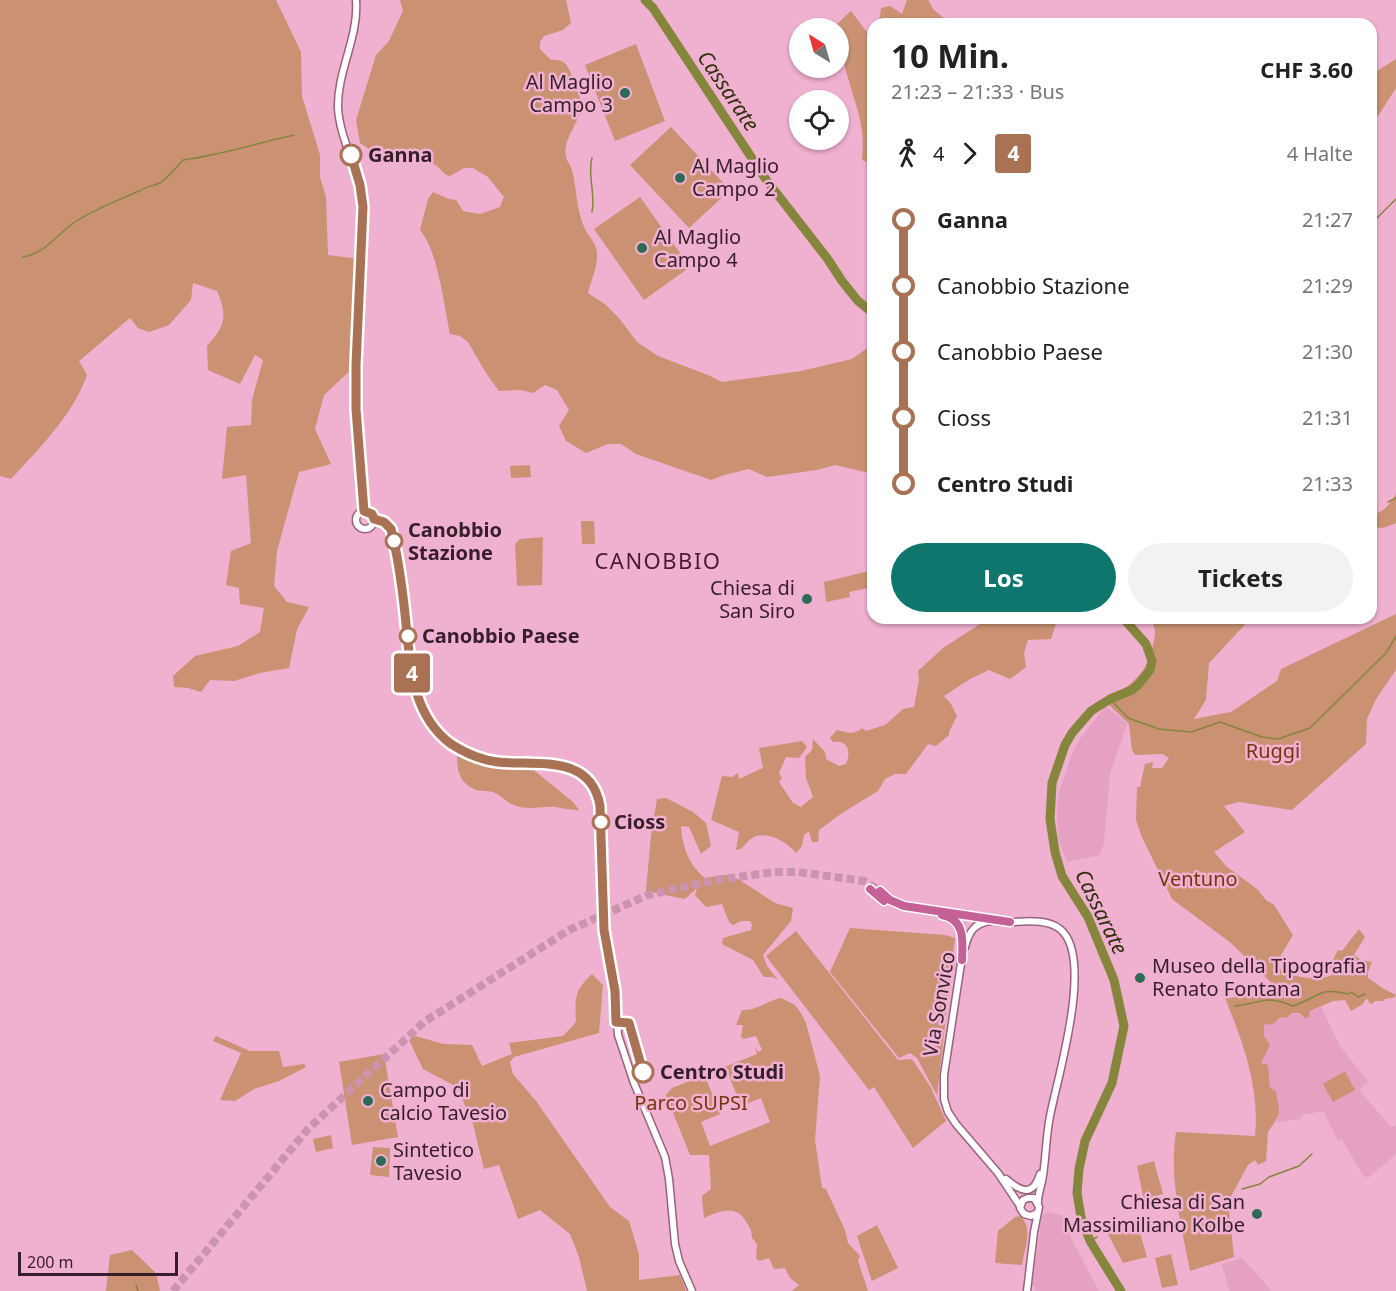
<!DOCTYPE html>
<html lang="de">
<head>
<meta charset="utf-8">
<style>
  :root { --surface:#fff; --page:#f2f2f2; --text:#222; --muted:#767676; --accent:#0f766e }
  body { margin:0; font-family:"Noto Sans",sans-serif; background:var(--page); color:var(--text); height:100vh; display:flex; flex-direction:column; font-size:22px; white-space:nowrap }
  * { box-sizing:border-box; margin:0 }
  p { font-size:20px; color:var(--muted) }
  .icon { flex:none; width:33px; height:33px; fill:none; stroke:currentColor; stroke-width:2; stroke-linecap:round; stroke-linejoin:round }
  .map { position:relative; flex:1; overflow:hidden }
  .sheet { position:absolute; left:867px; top:18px; width:510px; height:606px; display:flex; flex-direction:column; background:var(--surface); border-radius:18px; box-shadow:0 2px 4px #0004 }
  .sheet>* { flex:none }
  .badge { padding:0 12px; border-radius:4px; font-size:21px; line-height:39px }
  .needle { width:39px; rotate:323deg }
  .buttons { position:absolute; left:789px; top:18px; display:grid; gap:12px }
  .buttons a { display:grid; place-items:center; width:60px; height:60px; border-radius:50%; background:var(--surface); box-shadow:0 2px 4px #0004; font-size:30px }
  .scale { position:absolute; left:18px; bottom:15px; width:160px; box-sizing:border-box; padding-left:6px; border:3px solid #361e2a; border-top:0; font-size:16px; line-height:21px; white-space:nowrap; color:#361e2a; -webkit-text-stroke:4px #f0b0cf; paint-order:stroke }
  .map>.badge { position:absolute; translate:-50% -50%; box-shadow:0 0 0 3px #fff }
  .legs { display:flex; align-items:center; gap:9px; height:66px; padding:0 24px; font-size:20px }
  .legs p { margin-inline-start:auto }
  .overview { display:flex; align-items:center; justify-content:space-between; height:102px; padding:0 24px }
  h1 { font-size:33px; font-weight:700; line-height:45px }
  .cta { display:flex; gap:12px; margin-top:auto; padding:12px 24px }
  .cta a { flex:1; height:69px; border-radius:36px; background:var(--accent); color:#fff; font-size:24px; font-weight:700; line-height:69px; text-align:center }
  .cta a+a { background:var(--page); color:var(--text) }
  ul { padding:0 24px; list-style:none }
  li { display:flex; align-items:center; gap:21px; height:66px; font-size:22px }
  li i { display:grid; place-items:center; width:9px; height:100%; margin:0 8px; background:currentColor }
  li i::after { content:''; width:15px; height:15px; margin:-8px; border:4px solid; border-radius:50%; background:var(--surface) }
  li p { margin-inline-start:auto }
  li:first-child i { background:linear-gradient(#0000 50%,currentColor 0) }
  li:last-child i { background:linear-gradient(currentColor 50%,#0000 0) }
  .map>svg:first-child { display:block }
</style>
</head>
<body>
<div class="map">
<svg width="1396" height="1291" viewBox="0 0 1396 1291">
  <rect width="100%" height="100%" fill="#f0b0cf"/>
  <g fill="#e5a1c2">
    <path d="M1106,706L1127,724L1110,774L1104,843L1100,855L1067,862L1059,842L1057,817L1059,792L1072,754L1079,740Z"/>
    <path d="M1321,1007L1340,1046L1368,1082L1359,1090L1391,1127L1396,1124V1154L1368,1178L1363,1175L1342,1140L1338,1141L1323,1111L1303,1115L1301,1119L1277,1122L1279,1113L1270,1088V1080L1261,1064L1264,1025L1267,1022V1025L1278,1021L1280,1017H1290L1292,1013L1303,1015Z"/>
    <path d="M1048,1212L1064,1216L1071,1238L1099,1291H1035L1036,1287L1032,1286L1042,1216Z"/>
    <path d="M1242,1258L1272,1291H1229L1222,1264Z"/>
  </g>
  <g fill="#ca9173">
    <path d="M0,0H276L301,52L302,96L320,155V177L326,197L328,255L360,259L356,365L324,395L315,429L331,464L299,472L277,551L274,586L287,602L309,607L297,629L289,668L260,673L234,681L210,680L201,692L188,688L174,687L173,676L195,656L238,646L260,632L264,608L240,604L239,588L226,585L231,551L251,543L246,475L222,479L227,427L251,425L252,400L263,360L255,355L240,384L208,370L207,346C225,326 228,316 217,291L193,283L191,300L169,325L149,332L138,328L130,318L79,361L87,375C74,413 39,449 11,479L0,476Z"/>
    <path d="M400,0H566L571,23L563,30L544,36L540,42V49L551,60C562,59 567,63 571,74C576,83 580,94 581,104C581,123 562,138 566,157C567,162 571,165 572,170C577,189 576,211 585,229C589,237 596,243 597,253C598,267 591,280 588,293L606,305L619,318L637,342L658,356L708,375L722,382L801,371L852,359L873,344V474L835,465L817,470L767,477L749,469L724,475L711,480L636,454L621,444H608L586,453L566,441L559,426L569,410L557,390L545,385L533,393L521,390L499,391L486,373L468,342L460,336L450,334C444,305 438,251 420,230L428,199L433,192L449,199L456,200L463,211L480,214L500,207L504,197L488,177L473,168H464L450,176L446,175L437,166L413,155L372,151L360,143L356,120L376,55L389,41L403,11Z"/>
    <path d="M907,0H928L933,9L951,24H879L881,8L890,6L902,14Z"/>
    <path d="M851,11L873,40V164L862,160C866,125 855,104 846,71C842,56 841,39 837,24Z"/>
    <path d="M636,44L665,121L615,141L585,65Z"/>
    <path d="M1396,59V88L1378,116L1371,110V75Z"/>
    <path d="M671,127L730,190L689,228L630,165Z"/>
    <path d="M640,197L690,267L644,300L594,229Z"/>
    <path d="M530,465L531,477L511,478L510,466Z"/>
    <path d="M1396,494V523L1383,528L1371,527V514C1383,514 1390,504 1396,494Z"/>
    <path d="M581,521H594L595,544H582Z"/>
    <path d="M543,537L542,585L517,586L515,544L520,539Z"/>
    <path d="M873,570V587L849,592L850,597L826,602L824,582Z"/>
    <path d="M1396,614V670L1376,699L1367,719L1366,744L1292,810L1239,802L1224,806L1245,832L1214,852L1226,866L1257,889L1266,900L1274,905L1293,935L1275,965C1286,977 1317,982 1332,975L1330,966L1338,950L1342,951L1359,929L1365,937L1354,955L1362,960L1372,962L1368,972V978L1384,989L1396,995L1395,997L1385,999L1383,1001H1375L1372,1004L1369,1003L1368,999L1365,1000L1363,1004L1351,1011L1345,1000L1333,1001L1310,1011L1309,1017L1305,1018L1299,1013H1292L1287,1018L1280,1017L1275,1023L1267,1025L1266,1023L1264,1025V1036L1270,1045L1261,1063L1268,1065L1270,1088L1276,1091C1280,1117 1282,1111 1268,1132L1266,1161L1258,1165L1255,1160L1248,1165L1228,1202L1234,1257L1190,1271C1181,1224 1169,1179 1176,1132L1255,1136C1260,1088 1243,1042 1225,998L1273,995L1278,989L1231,943L1172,899L1141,835L1136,820L1137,787H1140L1145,764L1153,762L1152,768H1162L1169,758L1162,754L1135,755L1132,750L1129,724L1106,702C1129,685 1147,676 1153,645C1156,633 1156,629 1150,618H1251L1209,663L1206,700L1194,719L1231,712L1277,681L1281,669Z"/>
    <path d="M979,618H1055L1057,621L1051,639L1028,640L1024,653L1026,667L1010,679L989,670L970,679L944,696L951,704L957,716L949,732V735L936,746L928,744L906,774H895L885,779L878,791L842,813L819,830L818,842H812L809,831L804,835L802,846L796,853C788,843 771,832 756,836C750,838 746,844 741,849L736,850L739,832L711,820L722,776L732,777L738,773L739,779L763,768L759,748L802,741L807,747L799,758L786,757L779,773L782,778L779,782L793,803L801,807L813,797L806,778L805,757L812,750L813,739L825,752L826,759L839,766L846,764C851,752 849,740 833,742L830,738L837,730C847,732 853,736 862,728L866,731L885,725L903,709L914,707L919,680L918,671L943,648L980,624Z"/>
    <path d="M458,748L468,754L525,763L573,802L579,810C570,810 564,808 555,807C541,806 528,811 514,805C507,803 502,796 495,793C489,790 482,792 476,790C458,783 455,766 458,748Z"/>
    <path d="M666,798L693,812L706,823L711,846L701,854L689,827L681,826C682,845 689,866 705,878L725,875L738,879L775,903L793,908L791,921L763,955L767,966L778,980L773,977H764L753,960L722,944L723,938L751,930L752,925L750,921H741L733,925L729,922L722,904L706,907L695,895L697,888L685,899L646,891L651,835L657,799Z"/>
    <path d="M850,928L945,935L955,938L937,1095L917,1058L910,1053L899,1058L830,972Z"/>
    <path d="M796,931L898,1060L912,1059L930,1086L946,1121L913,1148L874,1087L869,1090L766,956Z"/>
    <path d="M592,974L603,985L599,1033L514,1057L510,1062L513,1074L536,1101L610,1207L629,1221L639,1254V1280L680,1275L686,1291H587L579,1257L570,1234L540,1210L518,1219L499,1165L484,1169L473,1124L457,1087L423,1069L409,1040L415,1036L444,1044L472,1045L482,1066L512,1054L509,1043L563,1036L576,1022C575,998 574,991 592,974Z"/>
    <path d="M781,998L795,1005L801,1013L806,1023L820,1076L815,1140L822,1188L826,1189L845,1230L848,1243L860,1256L858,1261L868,1291H792L799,1285L790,1278L785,1268L774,1269L769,1258L759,1261L756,1258L757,1244L752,1238C752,1230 749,1226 745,1220C735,1204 718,1212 704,1218L702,1196L711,1189L709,1155H690L666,1095L672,1088L713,1072L708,1075L710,1078L716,1077L707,1081L720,1114L701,1122L710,1146L770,1122L761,1098L741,1106L728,1073L719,1076L724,1073L723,1069L717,1070L757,1054L755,1047L758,1052L762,1050L756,1036L743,1039L741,1036L743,1025H736L742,1010C757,1011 766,1001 781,998Z"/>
    <path d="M216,1036L250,1051H279L283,1067L304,1064L306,1067L279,1081L254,1089L235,1101L220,1100L241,1053L213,1041Z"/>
    <path d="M384,1054L398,1137L352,1145L339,1062Z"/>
    <path d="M1345,1071L1355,1090L1333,1102L1323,1084Z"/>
    <path d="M331,1135L333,1148L316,1152L313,1139Z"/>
    <path d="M373,1147L390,1148L389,1177L370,1175Z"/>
    <path d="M1154,1161L1163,1194L1144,1200L1137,1166Z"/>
    <path d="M1020,1216C1034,1228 1024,1249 1022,1265L995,1263L998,1231L1015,1217Z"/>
    <path d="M1137,1222L1147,1257L1123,1263L1107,1232Z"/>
    <path d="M877,1225L898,1268L872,1281L857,1236Z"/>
    <path d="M132,1250L156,1273L160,1291H106L110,1255Z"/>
    <path d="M1171,1254L1178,1285L1162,1288L1155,1258Z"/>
  </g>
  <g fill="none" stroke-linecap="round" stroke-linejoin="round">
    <g stroke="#86853c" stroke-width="1.5">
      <path d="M592,212C596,194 587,176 592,158"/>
      <path d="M1371,224L1396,199"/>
      <path d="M23,257C45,253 55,237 72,224C92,210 117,201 139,191C145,187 153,186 160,183C169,177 176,168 183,160C221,155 257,143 294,135"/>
      <path d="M1388,502L1396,498"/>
      <path d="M1110,699L1128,718L1159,729L1191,732L1220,722L1262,737L1278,739L1310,728L1386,653L1396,636"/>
      <path d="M1235,1006C1261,1003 1265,994 1293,1006C1318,998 1319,986 1348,994L1351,992L1358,997L1365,994"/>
      <path d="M1242,1189L1260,1184L1269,1177L1299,1166L1312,1154"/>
      <path d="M1090,1241L1097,1237"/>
      <path d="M136,1285L138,1291"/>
    </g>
    <g stroke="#86853c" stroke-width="9">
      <path d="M645,0L653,8L767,181L827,258L842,281L858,301L873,313"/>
      <path d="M1121,1291L1090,1241L1081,1217L1077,1193L1079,1169L1085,1141L1112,1083L1124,1026L1114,980L1088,917L1062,876L1055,852L1050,819L1052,783L1065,745L1072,733L1091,711L1110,699L1132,690L1138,685L1150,670L1152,661L1146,644L1123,618"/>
    </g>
    <path stroke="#cb93ae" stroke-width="8" stroke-dasharray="8 4" stroke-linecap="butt" d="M173,1291L308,1129L424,1022L569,930L648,895L716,880L774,872H798L864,881L880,891"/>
    <g stroke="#9a617e" stroke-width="9">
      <g id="secondary">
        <path d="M356,0C359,37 337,71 338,108C340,142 361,171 362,205C365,258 356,312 356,365C355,414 360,463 364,511"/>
        <circle cx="365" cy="520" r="9"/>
        <path d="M374,519L384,522L391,529L403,600L414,685L423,710L433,726L453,745L477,757L503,762L554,764L571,768L587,779L597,793L600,806L604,862V930L615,991L618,1035L634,1083L665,1157L669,1179L675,1244L679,1261L692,1291"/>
        <path d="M1007,922C1023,922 1046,918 1060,929C1095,957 1057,1079 1050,1116C1046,1136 1046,1156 1043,1175C1042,1185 1038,1193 1038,1202"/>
        <path d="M965,947C969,932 974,923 991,921"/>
        <path d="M962,957L944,1075V1099L948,1112L956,1124L998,1173L1020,1206"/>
        <path d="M1006,1179C1020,1191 1033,1198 1040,1174"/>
        <path d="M1027,1291L1034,1232L1039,1207L1034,1198H1028L1023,1200L1020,1208L1024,1214L1031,1216L1037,1213"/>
      </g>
    </g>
    <g stroke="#fff" stroke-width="11">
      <g id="highway">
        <path d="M870,889L884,901"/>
        <path d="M880,891L890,900L904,906L1010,922"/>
        <path d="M942,915C965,919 963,941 962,960"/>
      </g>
    </g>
    <use href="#secondary" stroke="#fff" stroke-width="6"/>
    <use href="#highway" stroke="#c46197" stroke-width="8"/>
  </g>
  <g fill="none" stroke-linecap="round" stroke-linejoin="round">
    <g stroke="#fff" stroke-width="14">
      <path id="line-1" d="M351,155L360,185L363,207L356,365V409L364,511L372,514L374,519L384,522L391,529C398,556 402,586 405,614C410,660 410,714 451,744C465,753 481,760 498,762C536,766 591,753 600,806L604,930L615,991L616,1022L629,1023L643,1072"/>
    </g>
    <use href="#line-1" stroke="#a97254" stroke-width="9"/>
  </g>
  <g fill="#2e6b56" stroke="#f0b0cf" stroke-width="2">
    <circle cx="625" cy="93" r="6"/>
    <circle cx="680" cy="178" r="6"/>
    <circle cx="642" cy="248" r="6"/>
    <circle cx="807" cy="599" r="6"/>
    <circle cx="1140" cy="978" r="6"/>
    <circle cx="368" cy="1101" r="6"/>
    <circle cx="381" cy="1161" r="6"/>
    <circle cx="1257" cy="1214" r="6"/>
  </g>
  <g fill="#fff" stroke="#a97254" stroke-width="3">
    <circle cx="351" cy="155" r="10"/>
    <circle cx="394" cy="541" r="8"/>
    <circle cx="408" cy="636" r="8"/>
    <circle cx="601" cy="822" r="8"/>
    <circle cx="643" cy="1072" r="10"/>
  </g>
  <g text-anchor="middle" stroke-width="5" stroke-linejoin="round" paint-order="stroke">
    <g font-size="20" fill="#361e2a" stroke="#f0b0cf" text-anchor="start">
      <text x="613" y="89" text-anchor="end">Al Maglio<tspan x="613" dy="23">Campo 3</tspan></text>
      <text x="692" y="173">Al Maglio<tspan x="692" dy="23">Campo 2</tspan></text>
      <text x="654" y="244">Al Maglio<tspan x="654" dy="23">Campo 4</tspan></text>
      <text x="795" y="595" text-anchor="end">Chiesa di<tspan x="795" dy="23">San Siro</tspan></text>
      <text x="1152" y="973">Museo della Tipografia<tspan x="1152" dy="23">Renato Fontana</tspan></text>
      <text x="380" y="1097">Campo di<tspan x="380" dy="23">calcio Tavesio</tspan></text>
      <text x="393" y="1157">Sintetico<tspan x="393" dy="23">Tavesio</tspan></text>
      <text x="1245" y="1209" text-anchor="end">Chiesa di San<tspan x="1245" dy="23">Massimiliano Kolbe</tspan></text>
    </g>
    <g font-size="20" font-weight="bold" fill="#361e2a" stroke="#f0b0cf" text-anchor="start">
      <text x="368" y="162">Ganna</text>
      <text x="408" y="537">Canobbio<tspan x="408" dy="23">Stazione</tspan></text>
      <text x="422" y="643">Canobbio Paese</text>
      <text x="614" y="829">Cioss</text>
      <text x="660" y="1079">Centro Studi</text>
    </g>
    <g font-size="20" fill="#74360e" stroke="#f0b0cf">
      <text x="1273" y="758">Ruggi</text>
      <text x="1198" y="886">Ventuno</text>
      <text x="691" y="1110">Parco SUPSI</text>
    </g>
    <g font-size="20" fill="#361e2a" stroke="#f0b0cf">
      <text transform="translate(939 1004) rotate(-80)" y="7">Via Sonvico</text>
    </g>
    <g font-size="21" font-style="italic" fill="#30300f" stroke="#f0b0cf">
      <text transform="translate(728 91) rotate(56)" y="7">Cassarate</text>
      <text transform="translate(1101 912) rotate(64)" y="7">Cassarate</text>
    </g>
    <g font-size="22" letter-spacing="1.5" fill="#4b1a36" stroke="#f0b0cf">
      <text x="658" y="569">CANOBBIO</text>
    </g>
  </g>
</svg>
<div class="buttons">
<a><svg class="needle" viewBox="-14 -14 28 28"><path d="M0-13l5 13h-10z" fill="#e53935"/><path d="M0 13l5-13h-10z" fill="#767676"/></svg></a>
<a><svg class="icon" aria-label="locate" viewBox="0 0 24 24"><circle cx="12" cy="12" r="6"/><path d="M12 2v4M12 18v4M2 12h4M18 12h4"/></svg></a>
</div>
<div class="scale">200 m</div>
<b class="badge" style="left:412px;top:673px;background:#a97254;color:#fff">4</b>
<section class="sheet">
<div class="overview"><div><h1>10 Min.</h1><p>21:23 – 21:33 · Bus</p></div><b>CHF 3.60</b></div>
<div class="legs"><svg class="icon" aria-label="walk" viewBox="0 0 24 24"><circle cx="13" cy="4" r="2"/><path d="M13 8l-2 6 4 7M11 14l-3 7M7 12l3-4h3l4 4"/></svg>4<svg class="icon" aria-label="forward" viewBox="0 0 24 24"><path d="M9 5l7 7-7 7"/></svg><b class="badge" style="background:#a97254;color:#fff">4</b><p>4 Halte</p></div>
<ul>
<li><i style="color:#a97254"></i><b>Ganna</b><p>21:27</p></li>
<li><i style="color:#a97254"></i><span>Canobbio Stazione</span><p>21:29</p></li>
<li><i style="color:#a97254"></i><span>Canobbio Paese</span><p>21:30</p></li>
<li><i style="color:#a97254"></i><span>Cioss</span><p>21:31</p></li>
<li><i style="color:#a97254"></i><b>Centro Studi</b><p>21:33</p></li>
</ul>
<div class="cta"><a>Los</a><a>Tickets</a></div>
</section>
</div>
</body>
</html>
